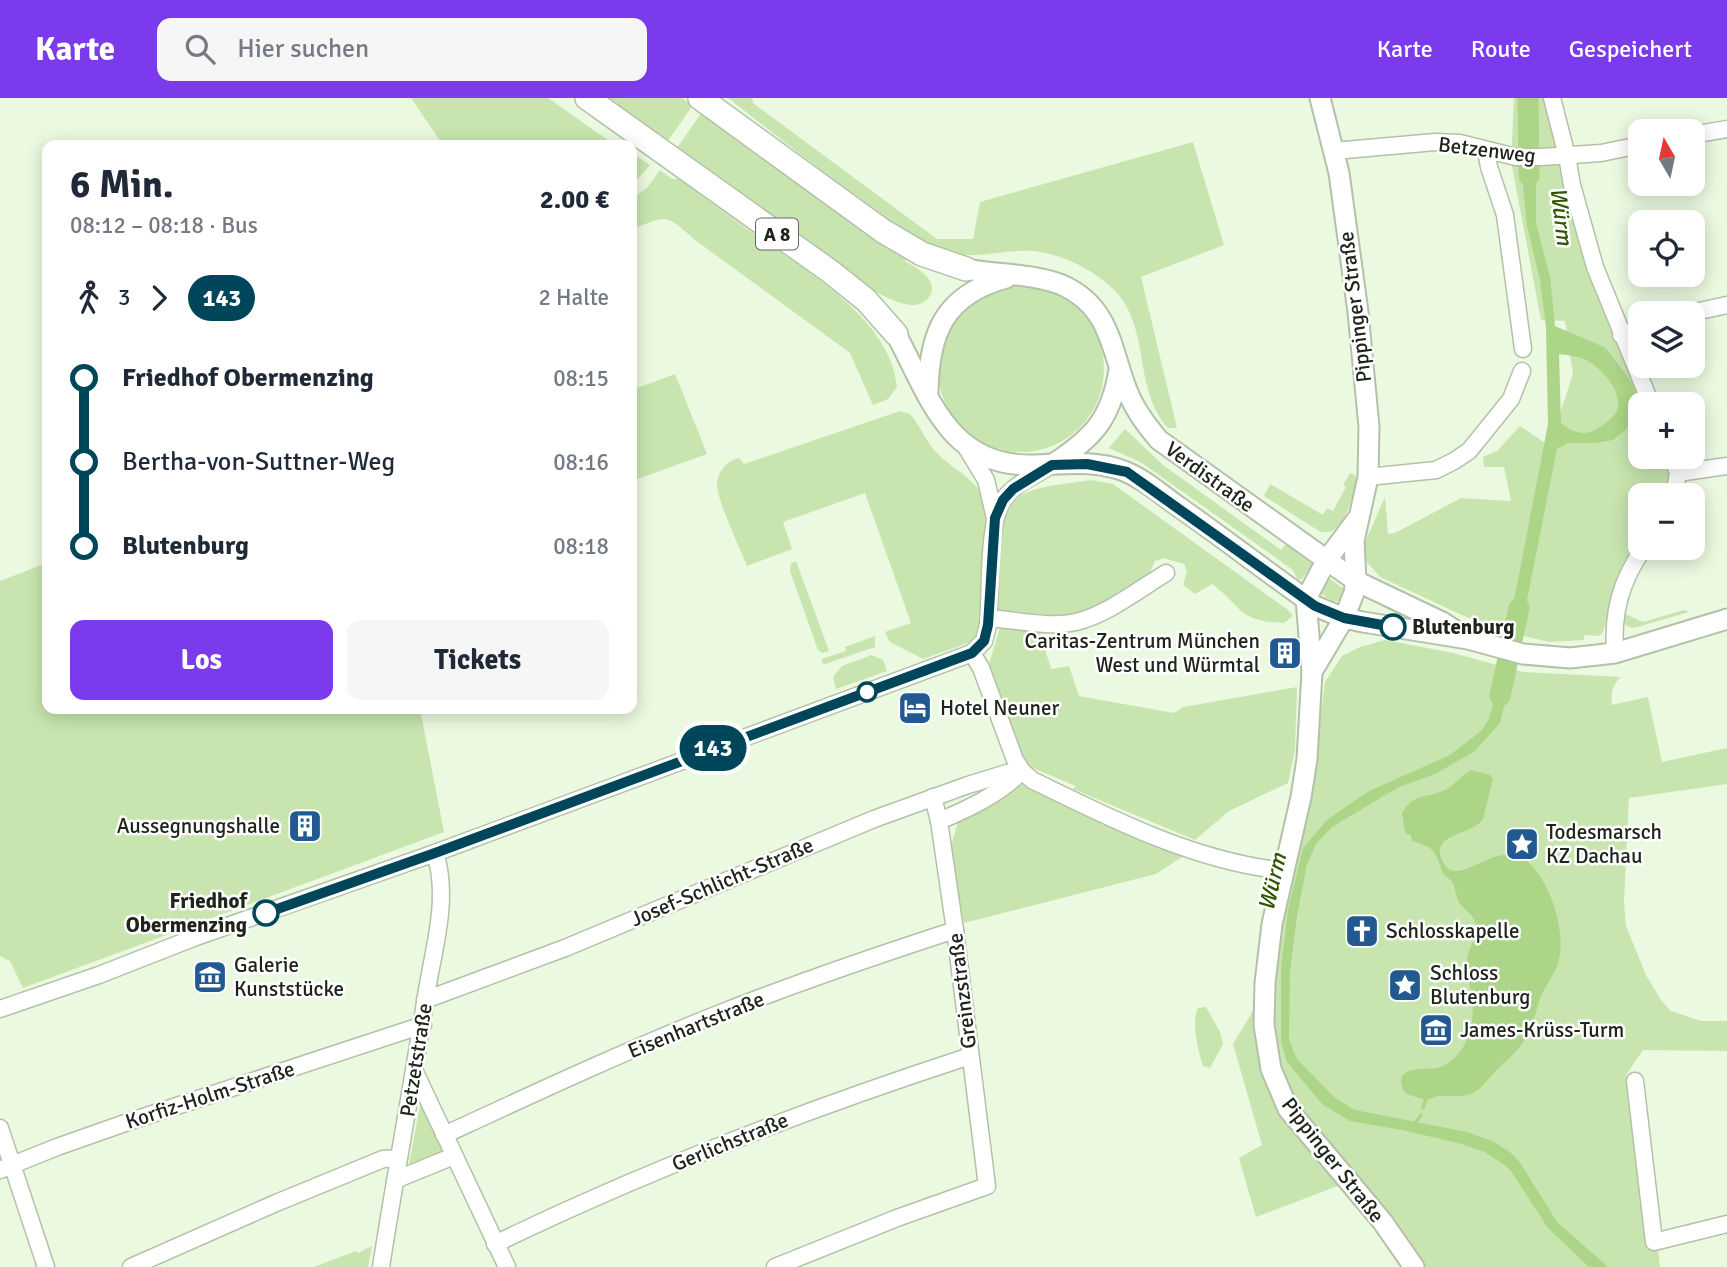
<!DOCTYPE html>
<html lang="de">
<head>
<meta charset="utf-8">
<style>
  :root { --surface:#fff; --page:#f6f6f7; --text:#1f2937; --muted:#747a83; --accent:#7c3aed }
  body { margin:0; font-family:Signika,sans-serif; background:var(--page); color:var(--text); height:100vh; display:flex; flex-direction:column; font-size:26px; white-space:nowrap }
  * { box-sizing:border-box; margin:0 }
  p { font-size:23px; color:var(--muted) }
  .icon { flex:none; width:38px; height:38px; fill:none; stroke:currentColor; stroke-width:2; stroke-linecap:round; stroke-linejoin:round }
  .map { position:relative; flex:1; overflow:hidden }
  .side { position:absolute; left:42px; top:42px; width:595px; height:574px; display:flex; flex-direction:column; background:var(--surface); border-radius:14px; box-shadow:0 4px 18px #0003 }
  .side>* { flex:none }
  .badge { padding:0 14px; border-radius:23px; font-size:24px; line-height:46px }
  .needle { width:46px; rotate:351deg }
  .tools { position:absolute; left:1628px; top:21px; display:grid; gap:14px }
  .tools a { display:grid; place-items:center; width:77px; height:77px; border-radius:14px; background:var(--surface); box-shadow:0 4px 18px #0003; font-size:35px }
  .map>.badge { position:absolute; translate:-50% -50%; box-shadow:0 0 0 4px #fff }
  .legs { display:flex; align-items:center; gap:10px; height:77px; padding:0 28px; font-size:23px }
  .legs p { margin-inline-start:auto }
  .headline { display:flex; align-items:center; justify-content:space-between; height:119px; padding:0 28px }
  h1 { font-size:38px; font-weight:700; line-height:52px }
  .primary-button { display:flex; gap:14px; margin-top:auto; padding:14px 28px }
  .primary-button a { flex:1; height:80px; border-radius:14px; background:var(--accent); color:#fff; font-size:28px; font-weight:700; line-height:80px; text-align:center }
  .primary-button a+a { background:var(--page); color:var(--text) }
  ul { padding:0 28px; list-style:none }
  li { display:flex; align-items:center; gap:24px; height:84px; font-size:26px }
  li i { display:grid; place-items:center; width:10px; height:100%; margin:0 9px; background:currentColor }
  li i::after { content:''; width:18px; height:18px; margin:-9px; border:5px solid; border-radius:50%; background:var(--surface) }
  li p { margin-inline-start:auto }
  li:first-child i { background:linear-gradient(#0000 50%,currentColor 0) }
  li:last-child i { background:linear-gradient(currentColor 50%,#0000 0) }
  header { display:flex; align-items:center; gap:42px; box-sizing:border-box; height:98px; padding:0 35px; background:var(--accent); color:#fff }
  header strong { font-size:33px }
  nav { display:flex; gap:38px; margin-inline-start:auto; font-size:24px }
  .search { width:490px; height:63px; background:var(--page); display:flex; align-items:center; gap:18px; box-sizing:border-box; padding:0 24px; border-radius:14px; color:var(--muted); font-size:26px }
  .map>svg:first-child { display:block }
</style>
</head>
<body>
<header>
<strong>Karte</strong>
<div class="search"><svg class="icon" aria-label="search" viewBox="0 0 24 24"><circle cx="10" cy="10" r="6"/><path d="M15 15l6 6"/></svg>Hier suchen</div>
<nav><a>Karte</a><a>Route</a><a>Gespeichert</a></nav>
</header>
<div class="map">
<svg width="1727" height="1169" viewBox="0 0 1727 1169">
  <rect width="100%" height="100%" fill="#ebf9e0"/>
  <g fill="#c8e5af">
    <path d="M411,0H548L615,47H443Z"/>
    <path d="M600,0H682L693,7L667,44Z"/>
    <path d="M728,0H752L753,5L937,141H973L980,104L1193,44L1224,147L1141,179L1177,330H1168C1132,290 1152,227 1112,190C1089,168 1052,151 1020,153C993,154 968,162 941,152C914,141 887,120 864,103C817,70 773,35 728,0Z"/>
    <path d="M1514,0H1544L1559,54L1565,90L1588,172L1644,306H1640V359H1665L1669,380L1667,397H1640V448L1613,495L1603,534L1599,538L1584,537V542L1549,544L1520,537L1521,534L1509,530L1508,534L1464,518L1380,479L1366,463L1362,451L1385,399L1388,436L1395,435L1461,400L1511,403L1504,369H1484L1483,359L1497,353L1520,328L1545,345L1539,380L1573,276L1565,223L1541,222L1511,63Z"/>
    <path d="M702,14L906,158L905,163C913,168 925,174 930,183C937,196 924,208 912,207C878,205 800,143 771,121C740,97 708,74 677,50Z"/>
    <path d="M632,55L650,67L632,87Z"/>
    <path d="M660,72L672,81H679C708,103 737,124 767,145C815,179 891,224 897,289L888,301L873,307L850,255L695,142C665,115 669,117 632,131V101L647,90Z"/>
    <circle cx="1021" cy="271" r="83"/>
    <path d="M675,276L707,356L632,383V292Z"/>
    <path d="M900,313L910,316C920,327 925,342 935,353C957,376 980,380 989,414C987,444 989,520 974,543L923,561L890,544L885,534L911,525L865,395L783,424L792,451L747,468C740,450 718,404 717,388C717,374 726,363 739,360L744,366Z"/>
    <path d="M1125,331L1163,367L1281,452L1286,446L1313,466L1301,482L1297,481L1293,472L1142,365L1109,350Z"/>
    <path d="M1350,375L1358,379C1352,397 1345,442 1319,433L1264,398L1270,386L1323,417L1327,410L1333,413L1346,389L1343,387Z"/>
    <path d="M1091,382L1113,386L1288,512L1293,518L1284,525C1237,523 1245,511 1212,486L1195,496L1183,487L1187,473L1184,466L1163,460L1155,463L1149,477L1119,496L1086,511L1064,518L998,513L995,510C997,476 991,410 1026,395C1045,386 1070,386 1091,382Z"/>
    <path d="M796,463L829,553L822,555L818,552L790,473L791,465Z"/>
    <path d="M47,465V611H420L444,734L23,890L10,863L0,858V483Z"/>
    <path d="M1330,481L1344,491L1342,502C1332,506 1326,499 1318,493L1323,482Z"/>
    <path d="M1684,512L1689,514L1634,530L1628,529L1623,524V515L1643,524Z"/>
    <path d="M1000,529L1039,531L1051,571L1069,568L1079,598L1174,615L1183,609L1297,589L1295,652L1288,685L1229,713L1195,742L1073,691L1076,688L1028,668L1020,655L988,570Z"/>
    <path d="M875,538V549L825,566L822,565V561L846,553L845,549Z"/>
    <path d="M1385,542L1453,555L1523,574L1621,579C1612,587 1611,595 1612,607L1648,599L1662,664L1727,650V686L1629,700L1624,804L1626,828L1646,877L1661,902L1671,913L1701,923H1727V953L1643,952L1626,977L1630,1021L1646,1039L1660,1169H1422L1297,1010L1282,975L1272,942L1276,844L1310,705L1325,584L1342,558L1360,549Z"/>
    <path d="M872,557L883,562L887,573L836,591L833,579L842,568Z"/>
    <path d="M1023,686L1141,740L1185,757L1156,776L964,825L950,752L958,724Z"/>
    <path d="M1206,909L1220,934L1223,946L1210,970L1203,968C1198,953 1191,924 1198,910Z"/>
    <path d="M1254,911L1261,963L1276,1004L1338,1088L1256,1119L1239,1060L1262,1047L1233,946Z"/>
    <path d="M421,1002L443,1054L409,1066Z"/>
    <path d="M372,1148L368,1169H314L356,1153L358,1155Z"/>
  </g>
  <g fill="#acd588" fill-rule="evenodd">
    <path d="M1536,68V125L1550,179L1555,228L1606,250L1632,285L1638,300L1636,317L1625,332L1613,342L1595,345H1568L1557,351L1520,537L1508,534L1548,326L1546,229L1540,182L1527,128L1521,69ZM1559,256C1567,257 1578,258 1586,262C1600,269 1621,291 1618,310C1617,315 1612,319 1608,323C1592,337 1579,340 1561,325Z"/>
    <path d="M1503,570L1513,572L1500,625L1474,654L1435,676L1399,689L1332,729L1316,746L1307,766L1297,818L1290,874L1289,942L1297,961L1334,999L1355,1012L1467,1034L1492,1043L1510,1054L1519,1063L1557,1124L1608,1169H1589L1548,1130L1511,1073L1503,1066L1485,1054L1458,1045L1402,1032L1350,1023L1323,1007L1287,964L1281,944V869L1288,812L1303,750L1327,722L1347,708L1369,693L1450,657L1481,633L1489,621Z"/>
    <path d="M1471,672L1490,677L1493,681L1483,721C1475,736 1432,735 1441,760C1456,799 1495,735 1529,765C1552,786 1568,839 1557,868C1553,878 1546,887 1542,896C1537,908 1535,920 1530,932C1523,949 1510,959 1497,972C1490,978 1486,985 1479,991C1467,1001 1452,997 1438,998C1432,999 1429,1003 1423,1001C1417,999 1410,998 1404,994C1392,967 1422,972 1437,970C1447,968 1456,959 1462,951C1482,917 1468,896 1467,863C1467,850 1479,839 1476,827C1474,817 1466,813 1460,806C1456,800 1456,793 1453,786C1451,781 1446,779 1443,775C1439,767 1438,757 1431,751C1426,747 1418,745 1412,743L1411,737L1405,735L1402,715C1415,694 1426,701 1445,692C1455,687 1461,677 1471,672Z"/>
  </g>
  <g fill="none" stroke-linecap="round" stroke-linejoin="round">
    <g stroke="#acd588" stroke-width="3.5">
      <path d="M1423,1010L1426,1001"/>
      <path d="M1414,1027L1421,1017"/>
    </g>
    <g stroke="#acd588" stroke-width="21">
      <path d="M1528,0L1529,78"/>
      <path d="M1500,598L1519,510"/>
    </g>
    <g stroke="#b4c1a9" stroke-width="19">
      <g id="minor">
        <path d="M1552,0L1567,58L1572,87L1595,169L1651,306"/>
        <path d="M1692,37L1727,31"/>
        <path d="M1334,53L1435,44L1460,45L1516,59H1542L1601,55L1640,47"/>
        <path d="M1486,53L1489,69L1505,117L1523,251"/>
        <path d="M1690,215L1727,207"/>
        <path d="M1621,237L1640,231"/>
        <path d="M966,349L986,382L995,420"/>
        <path d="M1672,359L1678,375L1674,397"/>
        <path d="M1678,375L1727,368"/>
        <path d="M1368,379L1436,372L1454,363L1469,353L1511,301L1522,273"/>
        <path d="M989,520C1016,522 1049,530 1076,524C1108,516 1138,492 1166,475"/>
        <path d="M972,555L981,570L1015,662L1022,673L1032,682C1111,721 1196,764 1285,773"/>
        <path d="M1615,555C1612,515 1621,482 1644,450"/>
        <path d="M939,723C968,711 1000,696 1022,673"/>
        <path d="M425,902L565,850L874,721L968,687L1007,675L1022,673"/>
        <path d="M0,911L99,877L196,839L435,755L972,555L984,543L988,527C991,496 987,426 1003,402C1014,386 1036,377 1052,367"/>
        <path d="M415,974L507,1169"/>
        <path d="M1635,983L1654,1144L1727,1126"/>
        <path d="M0,1030L46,1169"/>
        <path d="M444,1037C535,995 625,953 718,916C796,885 875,858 955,832"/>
        <path d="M0,1072L57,1049L128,1024L423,927"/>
        <path d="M395,1082L454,1058"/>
        <path d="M495,1146C649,1071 808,1011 970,958"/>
        <path d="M131,1169L276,1105L383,1061L399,1060"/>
        <path d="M381,1169C395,1079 412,989 426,898C433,852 450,801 435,755"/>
        <path d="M775,1169L897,1120L987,1088L955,832L939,723L933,699"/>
      </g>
    </g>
    <g stroke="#b4c1a9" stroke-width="23">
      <g id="major">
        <path d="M966,171C997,177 1032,175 1062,187C1110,208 1111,251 1127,292C1134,311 1146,327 1159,342L1356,483L1442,524L1464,538"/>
        <path d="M896,236C930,300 949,370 1035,367C1065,366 1096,362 1124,373C1145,381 1164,399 1182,411C1227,443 1270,476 1315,508L1344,520L1363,524L1468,541L1523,556L1570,560L1615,555L1727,521"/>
        <path d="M928,294C929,235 944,197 1006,180"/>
        <path d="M1053,366C1093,340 1111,321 1119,272"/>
        <path d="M1358,420L1326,463L1306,501L1312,574L1307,661L1301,699L1272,826L1265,885L1264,927L1271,971L1288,1011L1382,1123L1414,1169"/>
        <path d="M1312,574L1344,520L1354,495L1356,483L1354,443L1368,379L1369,329L1358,214L1339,75L1320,0"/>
      </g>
    </g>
    <g stroke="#b4c1a9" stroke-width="26">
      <g id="highway">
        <path d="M587,0L831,174L866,202L896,236"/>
        <path d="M700,0L883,133L922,156L966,171"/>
      </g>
    </g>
    <use href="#minor" stroke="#fff" stroke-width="16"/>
    <use href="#major" stroke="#fff" stroke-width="19"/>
    <use href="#highway" stroke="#fff" stroke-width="23"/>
  </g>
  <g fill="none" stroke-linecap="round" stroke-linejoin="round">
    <g stroke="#fff" stroke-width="16">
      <path id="line-1" d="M266,815L435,755L972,555L984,543L988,527L995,420L1003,402L1013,391L1052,367L1087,366L1127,374L1315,508L1344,520L1393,529"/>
    </g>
    <use href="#line-1" stroke="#00465a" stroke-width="10"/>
  </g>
  <defs>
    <g id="building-square" transform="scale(1.75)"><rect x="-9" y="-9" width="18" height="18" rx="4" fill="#225991" stroke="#fff"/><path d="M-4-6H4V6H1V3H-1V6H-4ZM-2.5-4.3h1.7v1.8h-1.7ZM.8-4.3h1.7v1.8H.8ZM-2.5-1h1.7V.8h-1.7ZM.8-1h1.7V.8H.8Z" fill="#fff"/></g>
    <g id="hotel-square" transform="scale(1.75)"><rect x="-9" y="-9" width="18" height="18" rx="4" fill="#225991" stroke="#fff"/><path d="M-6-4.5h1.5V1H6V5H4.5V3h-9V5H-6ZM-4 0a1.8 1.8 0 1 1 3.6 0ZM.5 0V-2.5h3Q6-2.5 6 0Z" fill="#fff"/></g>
    <g id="sight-square" transform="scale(1.75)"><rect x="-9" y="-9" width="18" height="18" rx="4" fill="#225991" stroke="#fff"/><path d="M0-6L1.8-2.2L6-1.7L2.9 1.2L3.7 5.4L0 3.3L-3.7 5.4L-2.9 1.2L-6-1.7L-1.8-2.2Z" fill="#fff"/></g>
    <g id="church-square" transform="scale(1.75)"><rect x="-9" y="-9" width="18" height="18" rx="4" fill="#225991" stroke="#fff"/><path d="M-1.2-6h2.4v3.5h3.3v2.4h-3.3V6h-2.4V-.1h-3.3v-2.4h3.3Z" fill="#fff"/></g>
    <g id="museum-square" transform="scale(1.75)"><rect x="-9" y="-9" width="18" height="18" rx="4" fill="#225991" stroke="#fff"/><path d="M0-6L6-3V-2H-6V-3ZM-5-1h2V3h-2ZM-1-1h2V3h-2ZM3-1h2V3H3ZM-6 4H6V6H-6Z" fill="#fff"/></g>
  </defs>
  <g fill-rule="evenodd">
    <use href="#building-square" x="1285" y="555"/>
    <use href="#hotel-square" x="915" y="610"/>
    <use href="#building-square" x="305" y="728"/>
    <use href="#sight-square" x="1522" y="746"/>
    <use href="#church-square" x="1362" y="833"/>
    <use href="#museum-square" x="210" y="879"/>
    <use href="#sight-square" x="1405" y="887"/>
    <use href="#museum-square" x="1436" y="932"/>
  </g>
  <g fill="#fff" stroke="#00465a" stroke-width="3.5">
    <circle cx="1393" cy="529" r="12"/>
    <circle cx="867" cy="594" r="9"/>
    <circle cx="266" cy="815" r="12"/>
  </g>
  <g text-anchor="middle" stroke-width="5" stroke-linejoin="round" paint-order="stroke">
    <rect fill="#fff" stroke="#636660" stroke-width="2" x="756" y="120.5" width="42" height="31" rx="5"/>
    <g font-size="19" font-weight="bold" fill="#20251c">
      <text x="777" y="143">A 8</text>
    </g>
    <g font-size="21" fill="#20251c" stroke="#fff">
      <text transform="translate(1487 52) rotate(7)" y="7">Betzenweg</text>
      <text transform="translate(1355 209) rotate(-97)" y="7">Pippinger Straße</text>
      <text transform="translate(1210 379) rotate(36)" y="7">Verdistraße</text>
      <text transform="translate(722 784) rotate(-23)" y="7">Josef-Schlicht-Straße</text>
      <text transform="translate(962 893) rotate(-97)" y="7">Greinzstraße</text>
      <text transform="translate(696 927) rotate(-22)" y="7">Eisenhartstraße</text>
      <text transform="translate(416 962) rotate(-81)" y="7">Petzetstraße</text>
      <text transform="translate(210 997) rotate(-18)" y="7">Korfiz-Holm-Straße</text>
      <text transform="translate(730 1044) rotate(-22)" y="7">Gerlichstraße</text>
      <text transform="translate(1333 1062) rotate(52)" y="7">Pippinger Straße</text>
    </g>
    <g font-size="21" font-weight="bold" fill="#20251c" stroke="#fff" text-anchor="start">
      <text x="1412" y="536">Blutenburg</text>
      <text x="247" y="810" text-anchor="end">Friedhof<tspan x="247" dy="24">Obermenzing</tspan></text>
    </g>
    <g font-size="21" fill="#20251c" stroke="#fff" text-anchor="start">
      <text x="1260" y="550" text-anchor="end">Caritas-Zentrum München<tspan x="1260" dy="24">West und Würmtal</tspan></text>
      <text x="940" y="617">Hotel Neuner</text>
      <text x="280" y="735" text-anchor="end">Aussegnungshalle</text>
      <text x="1546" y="741">Todesmarsch<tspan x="1546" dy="24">KZ Dachau</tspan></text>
      <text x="1386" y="840">Schlosskapelle</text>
      <text x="234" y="874">Galerie<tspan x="234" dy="24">Kunststücke</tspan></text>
      <text x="1430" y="882">Schloss<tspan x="1430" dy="24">Blutenburg</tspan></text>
      <text x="1460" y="939">James-Krüss-Turm</text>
    </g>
    <g font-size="23" font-style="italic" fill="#350" stroke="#fff">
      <text transform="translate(1562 118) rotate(83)" y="8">Würm</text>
      <text transform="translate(1272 784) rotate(-77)" y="8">Würm</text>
    </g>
  </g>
</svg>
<div class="tools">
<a><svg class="needle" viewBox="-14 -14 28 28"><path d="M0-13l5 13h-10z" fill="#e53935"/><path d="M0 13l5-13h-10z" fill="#747a83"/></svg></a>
<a><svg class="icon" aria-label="locate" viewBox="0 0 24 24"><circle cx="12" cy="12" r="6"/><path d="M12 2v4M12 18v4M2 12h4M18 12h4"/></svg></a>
<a><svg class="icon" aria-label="layers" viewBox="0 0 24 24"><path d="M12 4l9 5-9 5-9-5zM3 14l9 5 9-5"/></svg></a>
<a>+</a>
<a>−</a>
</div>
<b class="badge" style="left:713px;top:650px;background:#00465a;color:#fff">143</b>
<section class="side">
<div class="headline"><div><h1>6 Min.</h1><p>08:12 – 08:18 · Bus</p></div><b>2.00 €</b></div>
<div class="legs"><svg class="icon" aria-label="walk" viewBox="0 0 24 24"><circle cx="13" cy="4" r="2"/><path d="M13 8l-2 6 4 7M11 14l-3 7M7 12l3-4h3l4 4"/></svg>3<svg class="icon" aria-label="forward" viewBox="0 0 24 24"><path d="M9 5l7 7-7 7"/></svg><b class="badge" style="background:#00465a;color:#fff">143</b><p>2 Halte</p></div>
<ul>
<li><i style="color:#00465a"></i><b>Friedhof Obermenzing</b><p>08:15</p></li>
<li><i style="color:#00465a"></i><span>Bertha-von-Suttner-Weg</span><p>08:16</p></li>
<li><i style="color:#00465a"></i><b>Blutenburg</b><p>08:18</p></li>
</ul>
<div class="primary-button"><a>Los</a><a>Tickets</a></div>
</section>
</div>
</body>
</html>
